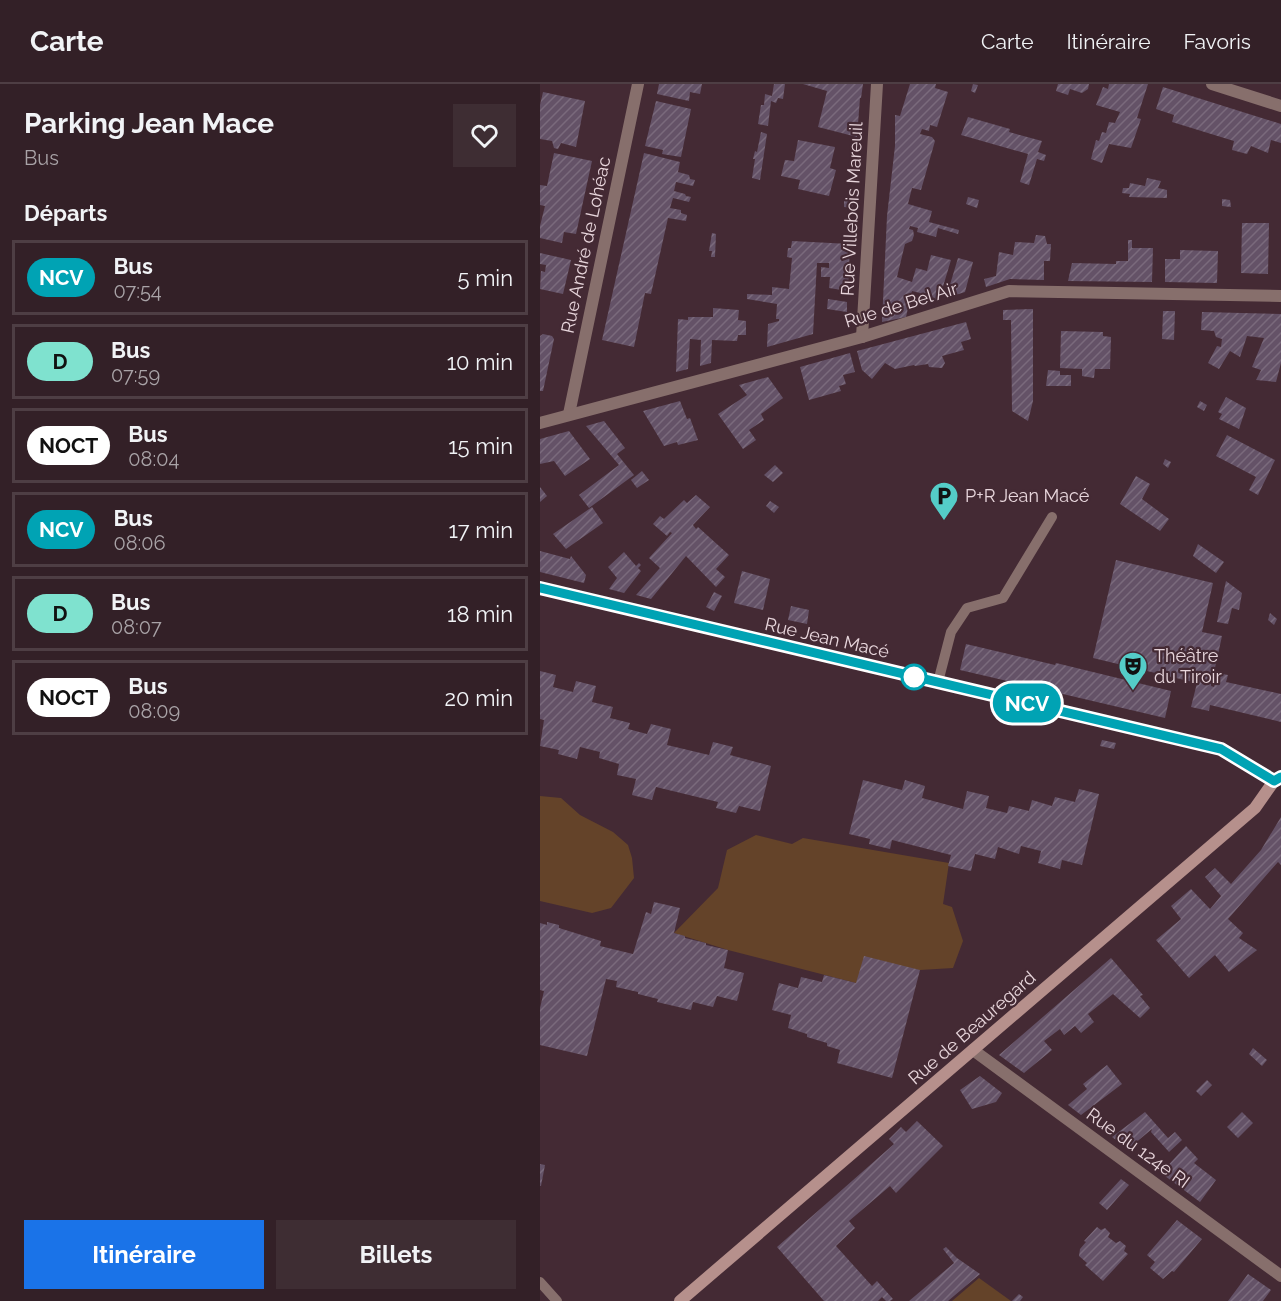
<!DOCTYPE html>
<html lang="fr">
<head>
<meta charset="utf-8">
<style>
  :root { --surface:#332027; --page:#3e2d33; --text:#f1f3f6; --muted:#a9a3a7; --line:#4e3e44; --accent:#1a73e8 }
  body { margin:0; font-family:Raleway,sans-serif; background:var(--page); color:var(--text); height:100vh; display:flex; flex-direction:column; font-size:22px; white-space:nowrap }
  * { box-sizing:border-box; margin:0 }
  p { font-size:20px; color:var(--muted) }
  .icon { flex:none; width:33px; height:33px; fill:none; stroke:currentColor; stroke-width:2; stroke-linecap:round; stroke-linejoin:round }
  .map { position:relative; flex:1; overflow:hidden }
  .details { display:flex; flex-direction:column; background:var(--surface); width:540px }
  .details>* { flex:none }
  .badge { padding:0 12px; border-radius:20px; font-size:21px; line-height:39px }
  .map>.badge { position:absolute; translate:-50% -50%; box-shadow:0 0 0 3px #fff }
  h2 { padding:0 24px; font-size:22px; line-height:54px }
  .round { display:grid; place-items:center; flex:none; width:63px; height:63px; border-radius:0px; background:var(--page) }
  .overview { display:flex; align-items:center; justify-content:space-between; height:102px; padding:0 24px }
  h1 { font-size:28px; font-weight:700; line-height:45px }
  .button { display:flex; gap:12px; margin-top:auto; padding:12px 24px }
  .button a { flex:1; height:69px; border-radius:0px; background:var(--accent); color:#fff; font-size:24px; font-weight:700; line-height:69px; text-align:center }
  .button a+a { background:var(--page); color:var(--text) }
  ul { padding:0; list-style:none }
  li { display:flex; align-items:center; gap:18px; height:75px; margin:0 12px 9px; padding:0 12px; border:3px solid var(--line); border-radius:0px }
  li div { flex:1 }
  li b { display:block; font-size:22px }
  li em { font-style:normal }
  li .badge { min-width:66px; font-weight:700; text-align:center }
  header { display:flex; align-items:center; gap:36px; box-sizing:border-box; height:84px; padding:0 30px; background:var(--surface); border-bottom:2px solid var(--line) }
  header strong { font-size:28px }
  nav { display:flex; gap:33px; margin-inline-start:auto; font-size:21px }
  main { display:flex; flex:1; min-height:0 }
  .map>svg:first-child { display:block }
</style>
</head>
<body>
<header>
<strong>Carte</strong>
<nav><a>Carte</a><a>Itinéraire</a><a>Favoris</a></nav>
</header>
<main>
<section class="details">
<div class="overview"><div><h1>Parking Jean Mace</h1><p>Bus</p></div><a class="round"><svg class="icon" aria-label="heart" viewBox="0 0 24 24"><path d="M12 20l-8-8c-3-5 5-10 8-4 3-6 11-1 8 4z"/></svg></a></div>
<h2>Départs</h2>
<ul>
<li><span class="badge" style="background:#00a3b4;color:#fff">NCV</span><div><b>Bus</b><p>07:54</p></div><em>5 min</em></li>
<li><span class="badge" style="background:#7fe2cf;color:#111">D</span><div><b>Bus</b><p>07:59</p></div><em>10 min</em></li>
<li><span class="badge" style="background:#fff;color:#111">NOCT</span><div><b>Bus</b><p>08:04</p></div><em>15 min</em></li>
<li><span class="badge" style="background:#00a3b4;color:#fff">NCV</span><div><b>Bus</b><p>08:06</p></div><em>17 min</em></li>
<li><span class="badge" style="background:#7fe2cf;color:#111">D</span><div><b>Bus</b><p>08:07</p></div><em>18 min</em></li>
<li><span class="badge" style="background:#fff;color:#111">NOCT</span><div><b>Bus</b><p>08:09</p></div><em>20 min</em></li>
</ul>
<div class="button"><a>Itinéraire</a><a>Billets</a></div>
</section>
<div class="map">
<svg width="741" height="1217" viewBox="0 0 741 1217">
  <defs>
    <pattern id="building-hatch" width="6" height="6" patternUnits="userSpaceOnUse" patternTransform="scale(1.5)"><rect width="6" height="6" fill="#645267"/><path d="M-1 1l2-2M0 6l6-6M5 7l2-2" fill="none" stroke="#7a6a7c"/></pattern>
  </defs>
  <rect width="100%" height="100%" fill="#442a34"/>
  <g fill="#644329">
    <path d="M0,712L21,714L40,731L73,748L88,761L92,774L94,794L71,824L52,829L0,817Z"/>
    <path d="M216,751L252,760L263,754L409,779L403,820L412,823L423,857L413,884L380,886L316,899L188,866L134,849L178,804L187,766Z"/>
    <path d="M439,1194L471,1217H412Z"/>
  </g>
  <g fill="url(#building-hatch)">
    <path d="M119,0H162L160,10L150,8L149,17L117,10Z"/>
    <path d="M234,0H245L243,15L238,14L236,19L231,17L228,42L218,40L221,21H224L225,10L232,12Z"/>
    <path d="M263,0H323L321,14H320L317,53L278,43L287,7Z"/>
    <path d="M370,0H396L395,4L408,8L397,43L390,41L389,47L382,45L380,50L392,53L395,57L381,106L372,104L368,120L392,127L389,138L419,146L418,150L398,144L396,153L377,148L378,144L370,142L369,145L373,146L374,151L372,157L365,160L357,193L372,198L376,184L387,187L391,171L411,176L399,216L376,222L380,209L372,207L366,233L342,238L347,132L355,62V31L360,32Z"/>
    <path d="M433,0L438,1L435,9L431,7Z"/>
    <path d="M518,0H549L548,5L542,9L530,5L528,11L516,7Z"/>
    <path d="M569,0H608L597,34L601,35L591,64L569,60L562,79L551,75L556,56L559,57L562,48L566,49L569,38L575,39L580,28L556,21L563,3L568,5Z"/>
    <path d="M623,3L741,40V59L731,56L728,69L711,62L707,70L692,66L694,57L632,38L634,31L616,25Z"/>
    <path d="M3,8L45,17L36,63L21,59L18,65L14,64L12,57L0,55V21Z"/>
    <path d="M116,17L151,25L141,73L122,70L123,66L105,62Z"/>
    <path d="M428,33L470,45L469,48L502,57L498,68L506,71L504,77L497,75L489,101L480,98L488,70L421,51Z"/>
    <path d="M221,48L227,50L220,96L212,94L215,75H213L215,67L217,68Z"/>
    <path d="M258,56L295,63L290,84L296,86L289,112L258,105L260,96L241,92L245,76L254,77Z"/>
    <path d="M14,69L52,77L36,150L24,148L22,159L0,154V142L5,122L0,121V101L7,102Z"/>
    <path d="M104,69L140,78L138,88L149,91L150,95L155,96L153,102L136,98L134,107L145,110L146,112L151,113L149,118L133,114L130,124L141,126V129L147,131L146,137L128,134L111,210L105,209L94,263L62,256Z"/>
    <path d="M607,94L621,97L618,104L627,106V114L589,113L590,110L582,109L583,104H589L590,99L605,102Z"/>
    <path d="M428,113L439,116L437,124L426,120Z"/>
    <path d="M304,115L313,117L312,124L304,123Z"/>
    <path d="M682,115L690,116L691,123L682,122Z"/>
    <path d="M702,139H729L728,190L701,189Z"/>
    <path d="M172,149L176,150L175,173H171L172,167H169Z"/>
    <path d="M496,151L505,152L507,160H511L510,177H504V196L470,195L446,203L444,195L456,192L459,168L473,171L475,158L494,159Z"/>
    <path d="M588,156H592V164H613L612,198L528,197L532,179L576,180V177H588Z"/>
    <path d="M252,157L310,160L308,207L289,204L290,193H281V183L289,184V179H277L273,250L227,263L228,240L239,237V235H236L237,220L207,215V210L232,211V203L249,205L252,174L247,173L248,164H251Z"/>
    <path d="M640,166L678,167L677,199L625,198V175H640Z"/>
    <path d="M0,169L31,176L23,210L0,205L1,187L5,188L6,181L0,180Z"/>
    <path d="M418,174L433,178L425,208L406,214Z"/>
    <path d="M288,215L307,218V228L287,225Z"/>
    <path d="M173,224L199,226L198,236L206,237V251H198L197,257L172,256L171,279L160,282L161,256L150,255L148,285L136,288L138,235L148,236V233H173Z"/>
    <path d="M493,225V317L488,337L472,327L471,236H463V226Z"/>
    <path d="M623,227H635L634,256L622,255Z"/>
    <path d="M662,228L741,230V279L736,298L716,296L721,286L712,283L724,254L707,252L700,273L690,267L679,285L668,279L677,262L681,263L682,255L676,253L674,247L661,246Z"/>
    <path d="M426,238L431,255L421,258L424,266L402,272L405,279L402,284L389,283L388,280L375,282L374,281L355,285L345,279L332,295L322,286L317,267Z"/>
    <path d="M521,247L563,248V252L571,253L570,285H555L554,294L542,292V285L520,284Z"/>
    <path d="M3,250L12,252L14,255L3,307H0V252Z"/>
    <path d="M310,269L315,288L303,291L306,300L299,302L301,307L269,316L260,283Z"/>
    <path d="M508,286L520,287V291H531V302H506Z"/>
    <path d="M228,293L243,314L221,330L224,336L209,346L216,356L203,365L178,330L207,311L199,301Z"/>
    <path d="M686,313L706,324L699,345L679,335L682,330L678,328Z"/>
    <path d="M140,317L147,335L150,334L158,356L138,361L137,358L124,362L103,327Z"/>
    <path d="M660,317L667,321L664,327L657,323Z"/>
    <path d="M64,337L85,364L77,370L94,391L49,424L39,411L79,381L46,342Z"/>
    <path d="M29,347L50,375L25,392L14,377L0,380V355Z"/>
    <path d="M687,351L735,376L718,411L709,406L716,393L676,372Z"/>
    <path d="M625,375L631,378L628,384L623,380Z"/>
    <path d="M235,381L243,389L233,398L224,391Z"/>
    <path d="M102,387L109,396L97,404L91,396Z"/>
    <path d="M596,392L610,400L602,415L629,435L620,447L580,420Z"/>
    <path d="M0,403L7,412L0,418Z"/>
    <path d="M156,411L170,423L153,441L156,445L158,443L189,471L176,485L185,493L176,503L146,472L111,515L96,511L120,484L109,474L132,449L130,448L127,452L113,440L120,432L124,435L144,416L147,419Z"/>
    <path d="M230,417L239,423L234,429L226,422Z"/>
    <path d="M52,423L63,439L26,465L13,450Z"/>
    <path d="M658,460L684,478L676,489L653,472Z"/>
    <path d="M0,467L30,475L31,472L46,491L44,499L0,488Z"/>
    <path d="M84,468L96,482L99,479L101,481L98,484L101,487L84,509L69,505L77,494L68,483Z"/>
    <path d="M576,476L673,499L662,548L682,552L671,602L674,603L677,589L688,591L686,598L741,610V638L670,621L669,627L651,623L657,599L553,574Z"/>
    <path d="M202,487L230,495L223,526L194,519Z"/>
    <path d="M686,497L702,509L699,526L692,524L688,540L677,538Z"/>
    <path d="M174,508L182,512L174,527L166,523Z"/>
    <path d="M251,522L269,526L267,540L248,536Z"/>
    <path d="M730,529L737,535L734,541L728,536Z"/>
    <path d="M426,560L515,581L516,579L631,607L625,634L420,586Z"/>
    <path d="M0,587L16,591L13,603L33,608L36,597L56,602L52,618L73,623L70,634L90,639L88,645L107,650L111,640L131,645L127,661L169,671L173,658L193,663L190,671L231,682L220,727L199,722L196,729L176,724L178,718L116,703L112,716L92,711L96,695L77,691L79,680L59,674L60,668L40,663L37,675L18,670L19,666L0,662L4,636L0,635Z"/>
    <path d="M562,656L576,659L574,665L560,662Z"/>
    <path d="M323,696L362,706L365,696L385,702L382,714L423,725L427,707L449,712L446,724L467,729L469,722L489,727L492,716L512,722L515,713L535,718L539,705L559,710L542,781L522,776L520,785L498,779L501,767L481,762L479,770L458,763L455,775L435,770L431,787L408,782L411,771L352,756L350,765L329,760L330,755L309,750Z"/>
    <path d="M741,733V781L738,778L688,835L703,849L699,854L717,866L689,888L675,871L649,894L616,856L641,835L631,822L651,805L670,825L681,812L665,793L675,784L691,800L721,766Z"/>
    <path d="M114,818L140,824L134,849L145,852V854L166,859V861L188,866L184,884L204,889L197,917L177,912L173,923L153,918L151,926L117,918L118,915L98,910V908L76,903L77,897L66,895L47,972L0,961V924L4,907L0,906V839L7,841V838L19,841V844L61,857L60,862L93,870L106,828L111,830Z"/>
    <path d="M324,872L380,886L352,994L297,979L300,966L287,962V959L267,953V950L248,944L251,931L232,926L239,899L258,904L261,893L282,898L284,891L316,899Z"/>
    <path d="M571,874L603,911L600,912L610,924L600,934L573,910L548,930L554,938L541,949L535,942L524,951L520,945L504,957L512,966L484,989L459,971Z"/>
    <path d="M713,964L727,976L722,982L709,970Z"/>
    <path d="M567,981L582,1000L541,1031L528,1021L547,1005L543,1000Z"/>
    <path d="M440,992L462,1009L456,1018L432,1025L420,1006Z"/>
    <path d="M667,996L672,1001L661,1012L656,1007Z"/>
    <path d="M605,1028L628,1054L635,1048L642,1056L629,1068L611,1048L612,1045L588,1065L572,1053Z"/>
    <path d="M702,1028L713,1039L698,1054L687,1043Z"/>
    <path d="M377,1037L403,1062L356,1109L350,1102L309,1137L315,1144L296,1162L332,1202L337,1197L353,1215L350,1217H346L342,1213L338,1217H284L237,1163L354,1060L349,1055L361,1043L366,1048Z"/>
    <path d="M646,1062L658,1075L654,1079L676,1096L660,1118L621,1089Z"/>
    <path d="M0,1080L5,1081L1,1102H0Z"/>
    <path d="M581,1095L589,1101L567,1126L559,1119Z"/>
    <path d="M637,1136L662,1155L634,1188L632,1187L623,1195L610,1184L615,1178L607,1171Z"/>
    <path d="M557,1143L561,1146L565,1144L570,1149L568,1153L576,1159L580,1157L586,1162L584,1167L588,1170L563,1197L545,1181L547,1179L539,1172L540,1165L546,1158L544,1157Z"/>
    <path d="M406,1163L417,1174L440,1190L408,1217H369L414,1179L403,1165Z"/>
    <path d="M708,1190L731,1206L723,1217H688Z"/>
    <path d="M479,1210L483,1213L480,1217H472Z"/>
  </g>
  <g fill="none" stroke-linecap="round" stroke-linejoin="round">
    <g stroke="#876f6c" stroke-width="10">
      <path d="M398,598L411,548L427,524L463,514L512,433"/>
      <path d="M0,1198L17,1217"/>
    </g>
    <g stroke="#876f6c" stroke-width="12">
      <path d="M672,0L741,22"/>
      <path d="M322,253L337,0"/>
      <path d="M29,330L98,0"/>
      <path d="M0,339L322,253L469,207L741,212"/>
      <path d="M433,966L741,1192"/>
    </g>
    <g stroke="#b6908c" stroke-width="12">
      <path d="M0,504L681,665L734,697"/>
      <path d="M140,1217L715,724L734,697L741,693"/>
    </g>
  </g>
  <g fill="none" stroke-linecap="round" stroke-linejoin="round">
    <g stroke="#fff" stroke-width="14">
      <path id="line" d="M0,504L681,665L734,697L741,693"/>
    </g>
    <use href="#line" stroke="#00a3b4" stroke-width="9"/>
  </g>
  <defs>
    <g id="parking-pin" transform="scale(1.5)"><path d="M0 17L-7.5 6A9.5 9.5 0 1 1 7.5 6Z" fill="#54cdc8" stroke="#442a34"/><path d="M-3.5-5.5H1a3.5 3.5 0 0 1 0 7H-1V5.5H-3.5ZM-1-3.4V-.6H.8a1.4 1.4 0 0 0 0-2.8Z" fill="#111"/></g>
    <g id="theatre-pin" transform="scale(1.5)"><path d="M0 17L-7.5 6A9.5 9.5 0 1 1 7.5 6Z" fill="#54cdc8" stroke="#442a34"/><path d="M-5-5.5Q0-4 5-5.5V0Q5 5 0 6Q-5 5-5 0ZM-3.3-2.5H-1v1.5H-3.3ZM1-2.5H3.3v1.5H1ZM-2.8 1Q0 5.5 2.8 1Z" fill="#111"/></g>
  </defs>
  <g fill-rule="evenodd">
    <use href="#parking-pin" x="404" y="412"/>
    <use href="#theatre-pin" x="593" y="582"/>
  </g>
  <circle fill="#fff" stroke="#00a3b4" stroke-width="3" cx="374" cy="593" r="12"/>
  <g text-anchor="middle" stroke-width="4.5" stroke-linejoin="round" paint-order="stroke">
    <g font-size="18" fill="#e8d6dc" stroke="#442a34">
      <text transform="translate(312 125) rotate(-87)" y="6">Rue Villebois Mareuil</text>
      <text transform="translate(46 161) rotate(-78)" y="6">Rue André de Lohéac</text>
      <text transform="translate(361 221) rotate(-17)" y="6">Rue de Bel Air</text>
      <text transform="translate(287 554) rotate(13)" y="6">Rue Jean Macé</text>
      <text transform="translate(432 944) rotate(-41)" y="6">Rue de Beauregard</text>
      <text transform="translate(598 1064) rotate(36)" y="6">Rue du 124e RI</text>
    </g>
    <g font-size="18" fill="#e8d6dc" stroke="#442a34" text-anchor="start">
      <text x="425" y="418">P+R Jean Macé</text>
      <text x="614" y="578">Théâtre<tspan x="614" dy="21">du Tiroir</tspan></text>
    </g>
  </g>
</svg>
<b class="badge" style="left:487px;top:619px;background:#00a3b4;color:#fff">NCV</b>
</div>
</main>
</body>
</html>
